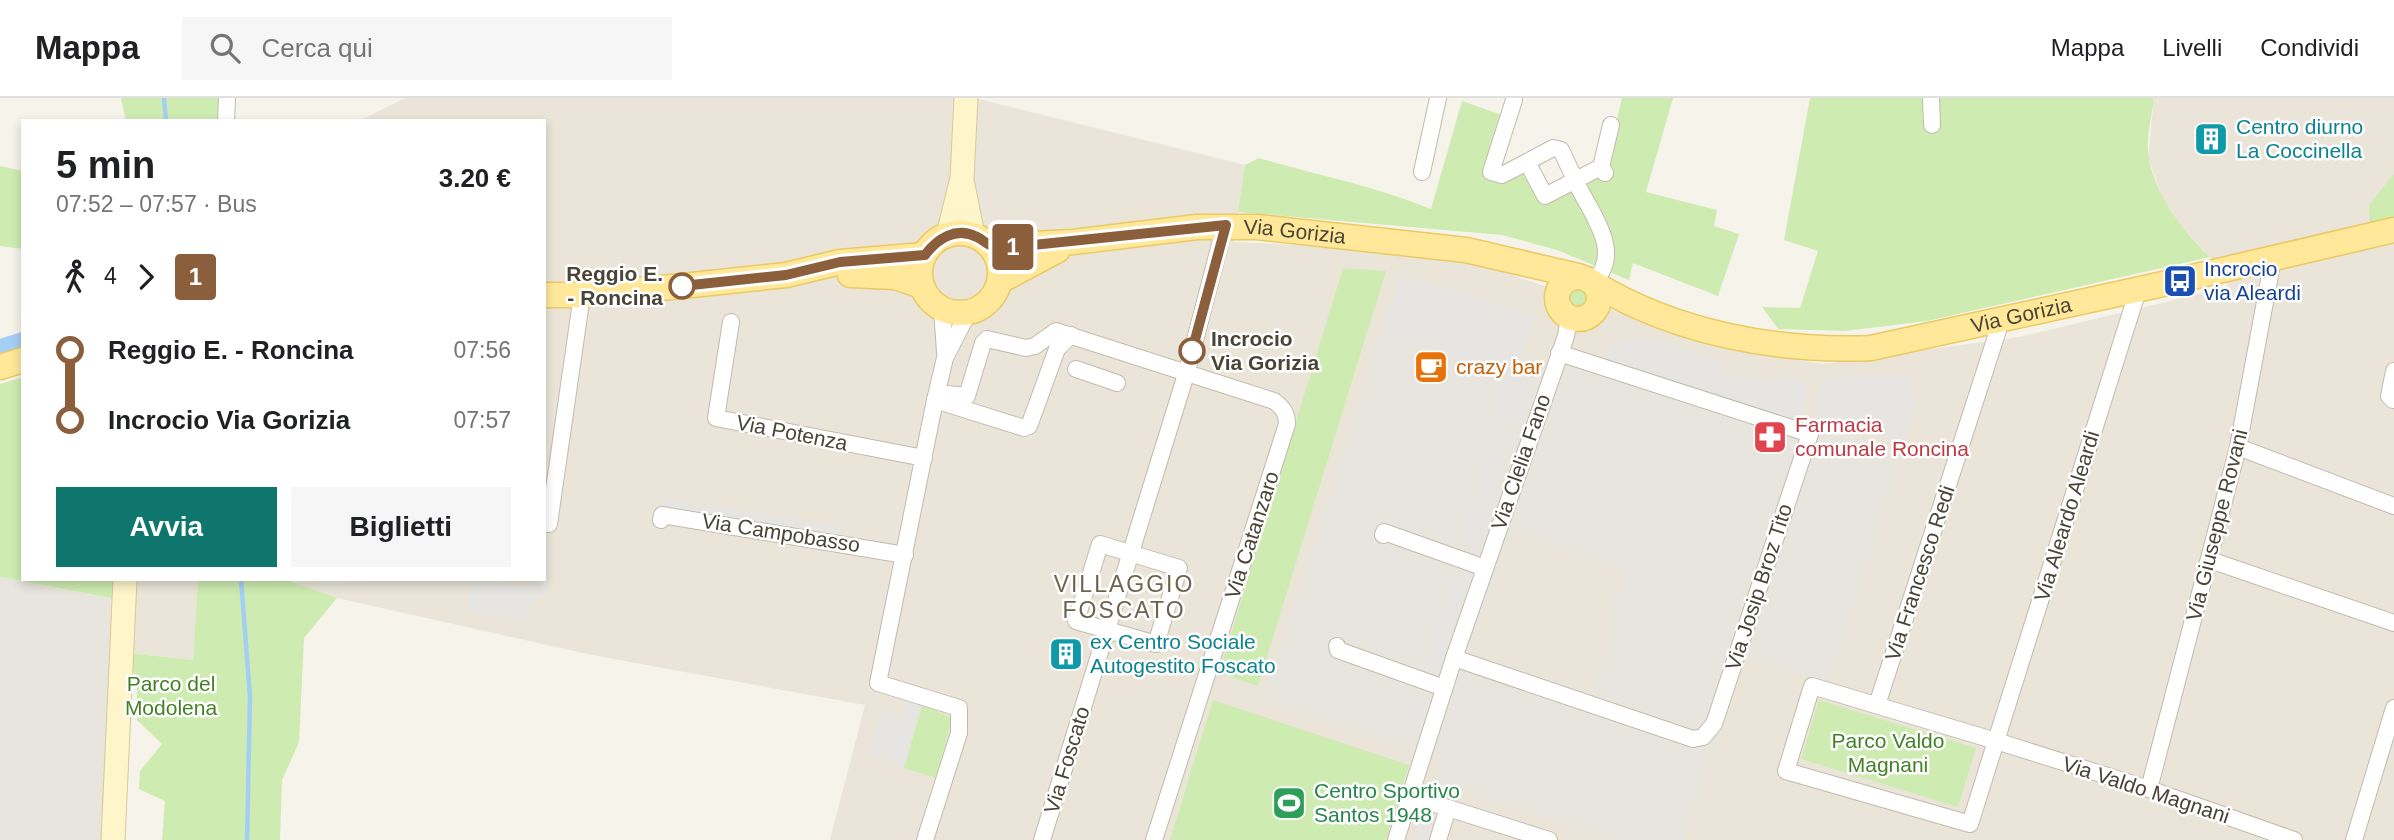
<!DOCTYPE html>
<html lang="it">
<head>
<meta charset="utf-8">
<style>
  :root { --surface:#fff; --page:#f6f6f6; --text:#202124; --muted:#757577; --line:#e0e0e0; --accent:#0f766e }
  body { margin:0; font-family:Arial,sans-serif; background:var(--page); color:var(--text); height:100vh; display:flex; flex-direction:column; font-size:26px; white-space:nowrap }
  * { box-sizing:border-box; margin:0 }
  p { font-size:23px; color:var(--muted) }
  .icon { flex:none; width:38px; height:38px; fill:none; stroke:currentColor; stroke-width:2; stroke-linecap:round; stroke-linejoin:round }
  .map { position:relative; flex:1; overflow:hidden }
  .side { position:absolute; left:21px; top:21px; width:525px; height:462px; display:flex; flex-direction:column; background:var(--surface); border-radius:0px; box-shadow:0 4px 10px #0003 }
  .side>* { flex:none }
  .badge { padding:0 14px; border-radius:5px; font-size:24px; line-height:46px }
  .map>.badge { position:absolute; translate:-50% -50%; box-shadow:0 0 0 4px #fff }
  .legs { display:flex; align-items:center; gap:10px; height:77px; padding:0 35px; font-size:23px }
  .legs p { margin-inline-start:auto }
  .headline { display:flex; align-items:center; justify-content:space-between; height:119px; padding:0 35px }
  h1 { font-size:38px; font-weight:700; line-height:52px }
  .primary-button { display:flex; gap:14px; margin-top:auto; padding:14px 35px }
  .primary-button a { flex:1; height:80px; border-radius:0px; background:var(--accent); color:#fff; font-size:28px; font-weight:700; line-height:80px; text-align:center }
  .primary-button a+a { background:var(--page); color:var(--text) }
  ul { padding:0 35px; list-style:none }
  li { display:flex; align-items:center; gap:24px; height:70px; font-size:26px }
  li i { display:grid; place-items:center; width:10px; height:100%; margin:0 9px; background:currentColor }
  li i::after { content:''; width:18px; height:18px; margin:-9px; border:5px solid; border-radius:50%; background:var(--surface) }
  li p { margin-inline-start:auto }
  li:first-child i { background:linear-gradient(#0000 50%,currentColor 0) }
  li:last-child i { background:linear-gradient(currentColor 50%,#0000 0) }
  header { display:flex; align-items:center; gap:42px; box-sizing:border-box; height:98px; padding:0 35px; background:var(--surface); border-bottom:2px solid var(--line) }
  header strong { font-size:33px }
  nav { display:flex; gap:38px; margin-inline-start:auto; font-size:24px }
  .search { width:490px; height:63px; background:var(--page); display:flex; align-items:center; gap:18px; box-sizing:border-box; padding:0 24px; border-radius:0px; color:var(--muted); font-size:26px }
  .map>svg:first-child { display:block }
</style>
</head>
<body>
<header>
<strong>Mappa</strong>
<div class="search"><svg class="icon" aria-label="search" viewBox="0 0 24 24"><circle cx="10" cy="10" r="6"/><path d="M15 15l6 6"/></svg>Cerca qui</div>
<nav><a>Mappa</a><a>Livelli</a><a>Condividi</a></nav>
</header>
<div class="map">
<svg width="2394" height="742" viewBox="0 0 2394 742">
  <rect width="100%" height="100%" fill="#f6f3ea"/>
  <g fill="#eae5d8">
    <path d="M405,0H975L1245,67L1234,144L1365,150L1484,167L1712,247L1822,266L2019,239L2228,189L2223,173L2180,127L2163,101L2148,59L2154,0H2394V742H830L865,607L592,557L337,500L285,484L544,481V23H359Z"/>
    <path d="M135,481H198L193,562L129,555Z"/>
  </g>
  <g fill="#e8e4de" fill-rule="evenodd">
    <path d="M1387,213L1553,270L1606,272L1810,335L1816,325L1902,355L1832,584L1744,562L1683,742H1620L1435,683L1441,662L1263,603ZM1512,433L1625,473L1607,522L1613,525L1591,594L1476,556L1471,543Z"/>
    <path d="M0,479L124,503L116,742H0Z"/>
  </g>
  <g fill="#ceecb1">
    <path d="M121,0H233V23H126Z"/>
    <path d="M1622,0H1673L1646,94L1717,112L1714,128L1739,136L1718,198L1633,165L1629,182L1557,152L1502,137L1238,114L1245,67L1259,60C1316,77 1376,88 1431,111L1462,3L1508,19L1491,74L1527,64L1545,97L1605,73Z"/>
    <path d="M1810,0H2154C2152,18 2145,43 2149,61C2157,100 2182,132 2210,159L1927,223L1845,233L1778,231L1762,209L1800,210L1818,153L1784,142Z"/>
    <path d="M0,68L23,73V151L0,148Z"/>
    <path d="M2394,76V119L2370,124L2369,107Z"/>
    <path d="M1343,170L1386,173L1258,588L1219,575Z"/>
    <circle cx="1578" cy="199" r="13"/>
    <path d="M23,279V481H116L115,501L0,479V286Z"/>
    <path d="M198,481H284L337,500L304,540L299,644L282,682L280,742H162L165,703L139,691L140,673L162,646L137,622V588L129,555L193,562Z"/>
    <path d="M1213,602L1409,667L1386,742H1170Z"/>
    <path d="M1819,602L1976,650L1958,709L1801,661Z"/>
    <path d="M922,607L952,620L936,680L904,670Z"/>
  </g>
  <g fill="#e7e5e1">
    <path d="M1398,175L1536,219L1514,277L1381,231L1399,187Z"/>
    <path d="M1640,239L1723,264L1720,273L1776,285L1780,279L1804,285L1807,289L1797,332L1606,272L1605,255L1613,247Z"/>
    <path d="M1894,277L1909,280L1912,299L1919,302L1904,346L1820,318L1816,299L1827,280Z"/>
    <path d="M1504,278L1535,282L1519,327L1489,318Z"/>
    <path d="M1492,352L1507,357L1479,449L1461,442Z"/>
    <path d="M664,400L844,429L842,440L662,411Z"/>
    <path d="M544,447L552,449L545,496L531,505L526,523L467,514L471,481L528,488L529,481H544Z"/>
    <path d="M1450,478L1467,483L1442,572L1423,565Z"/>
    <path d="M1413,596L1428,601L1421,626L1405,620Z"/>
    <path d="M905,602L922,607L904,670L869,656L883,613L900,617Z"/>
    <path d="M1423,716L1444,723L1438,742H1415Z"/>
  </g>
  <g fill="none" stroke-linecap="round" stroke-linejoin="round">
    <g stroke="#a4cff5" stroke-width="4.5">
      <path d="M164,0L166,23"/>
      <path d="M241,481L250,599L247,742"/>
    </g>
    <path stroke="#a4cff5" stroke-width="16" d="M0,249L23,242"/>
    <g stroke="#c2bbac" stroke-width="18">
      <g id="street">
        <path d="M1931,0L1932,27"/>
        <path d="M1514,2L1491,74L1502,77L1527,64"/>
        <path d="M226,23L227,0"/>
        <path d="M1601,69L1611,27"/>
        <path d="M1422,74L1438,0"/>
        <path d="M1593,184C1624,156 1592,117 1578,88L1561,52L1553,50L1527,64L1545,98L1601,69L1605,75"/>
        <path d="M2138,192L1996,643L1812,588L1786,673L1970,726L1996,643L2149,691L2294,742"/>
        <path d="M942,211L945,254"/>
        <path d="M731,224L716,320L924,360"/>
        <path d="M1076,271L1117,285"/>
        <path d="M937,295L967,298L983,245L987,241L1026,250L1035,248L1056,233L1274,303C1283,310 1287,315 1287,326L1154,742"/>
        <path d="M935,302L1024,330L1029,328L1057,251L1071,237"/>
        <path d="M2393,302L2389,298L2394,273"/>
        <path d="M2238,349L2394,408"/>
        <path d="M661,422L662,417L905,457"/>
        <path d="M549,426L582,197"/>
        <path d="M1383,437L1384,434L1485,470"/>
        <path d="M1100,446L1179,470L1156,546L1076,523Z"/>
        <path d="M2210,462L2394,525"/>
        <path d="M1337,548L1338,552L1444,590"/>
        <path d="M1454,560L1693,641L1703,639L1714,626L1810,336L1559,255"/>
        <path d="M1877,607L2001,223"/>
        <path d="M2149,691L2238,349L2273,161"/>
        <path d="M1410,698L1549,742"/>
        <path d="M925,742L959,635V610L878,585L935,302L945,260L968,215"/>
        <path d="M1042,742L1187,273L1225,127"/>
        <path d="M1396,742L1454,560L1566,238L1569,219"/>
        <path d="M1438,742L1448,710"/>
        <path d="M2354,742L2394,610"/>
      </g>
    </g>
    <g stroke="#d8ca98" stroke-width="25">
      <g id="secondary">
        <path d="M963,87L973,137"/>
        <path d="M948,137L962,80L966,0"/>
        <path d="M113,742L125,481"/>
      </g>
    </g>
    <g stroke="#ebc963" stroke-width="27">
      <g id="primary">
        <circle cx="960" cy="175" r="40"/>
        <path id="s1" d="M990,148L1073,144L1197,129H1257L1466,152L1578,178"/>
        <path d="M850,177L895,179L922,188"/>
        <circle cx="1578" cy="200" r="21"/>
        <path d="M1000,183L1058,152"/>
        <path id="s2" d="M1595,186C1676,235 1777,254 1871,250L2154,188L2394,132"/>
        <path d="M544,197H582L682,188L786,177L840,164L924,157"/>
        <path d="M0,269L23,262"/>
      </g>
    </g>
    <use href="#street" stroke="#fff" stroke-width="16"/>
    <use href="#secondary" stroke="#fff5cb" stroke-width="23"/>
    <use href="#primary" stroke="#ffe89a" stroke-width="24"/>
  </g>
  <g fill="none" stroke-linecap="round" stroke-linejoin="round">
    <g stroke="#fff" stroke-width="16">
      <path id="line-1" d="M682,188L786,177L840,164L925,157C937,141 956,128 977,139C982,141 986,146 992,148C998,150 1007,149 1014,149L1226,127L1192,253"/>
    </g>
    <use href="#line-1" stroke="#8b5e3c" stroke-width="10"/>
  </g>
  <defs>
    <g id="building-square" transform="scale(1.75)"><rect x="-9" y="-9" width="18" height="18" rx="4" fill="#0f9aa8" stroke="#fff"/><path d="M-4-6H4V6H1V3H-1V6H-4ZM-2.5-4.3h1.7v1.8h-1.7ZM.8-4.3h1.7v1.8H.8ZM-2.5-1h1.7V.8h-1.7ZM.8-1h1.7V.8H.8Z" fill="#fff"/></g>
    <g id="bus-square" transform="scale(1.75)"><rect x="-9" y="-9" width="18" height="18" rx="4" fill="#1a4fb4" stroke="#fff"/><path d="M-5-6H5V4H4V6H2V4H-2V6H-4V4H-5ZM-3.5-4V0h7V-4ZM-3.5 1.2v1.5H-2V1.2ZM2 1.2v1.5H3.5V1.2Z" fill="#fff"/></g>
    <g id="cafe-square" transform="scale(1.75)"><rect x="-9" y="-9" width="18" height="18" rx="4" fill="#e8710a" stroke="#fff"/><path d="M-5.5-4.5H6V0H3Q3 3.5 0 3.5H-2.5Q-5.5 3.5-5.5 0ZM3-3.2v2h1.7v-2ZM-6 4.5H4V6H-6Z" fill="#fff"/></g>
    <g id="pharmacy-square" transform="scale(1.75)"><rect x="-9" y="-9" width="18" height="18" rx="4" fill="#e0444e" stroke="#fff"/><path d="M-2-6h4v4h4v4h-4v4h-4v-4h-4v-4h4Z" fill="#fff"/></g>
    <g id="stadium-square" transform="scale(1.75)"><rect x="-9" y="-9" width="18" height="18" rx="4" fill="#2e9e5b" stroke="#fff"/><path d="M0-5a6.5 5 0 1 0 0 10a6.5 5 0 1 0 0-10ZM-3.5-1.8h7v3.6h-7Z" fill="#fff"/></g>
  </defs>
  <g fill-rule="evenodd">
    <use href="#building-square" x="2211" y="41"/>
    <use href="#bus-square" x="2180" y="183"/>
    <use href="#cafe-square" x="1431" y="269"/>
    <use href="#pharmacy-square" x="1770" y="339"/>
    <use href="#building-square" x="1066" y="556"/>
    <use href="#stadium-square" x="1289" y="705"/>
  </g>
  <g fill="#fff" stroke="#8b5e3c" stroke-width="3.5">
    <circle cx="682" cy="188" r="12"/>
    <circle cx="1192" cy="253" r="12"/>
  </g>
  <g text-anchor="middle" stroke-width="5" stroke-linejoin="round" paint-order="stroke">
    <g font-size="21" fill="#0d838f" stroke="#fff" text-anchor="start">
      <text x="2236" y="36">Centro diurno<tspan x="2236" dy="24">La Coccinella</tspan></text>
      <text x="1090" y="551">ex Centro Sociale<tspan x="1090" dy="24">Autogestito Foscato</tspan></text>
    </g>
    <g font-size="21" fill="#4a4437" stroke="#fff">
      <text dy="7" stroke="none"><textPath href="#s1" startOffset="306">Via Gorizia</textPath></text>
      <text dy="7" stroke="none"><textPath href="#s2" startOffset="441">Via Gorizia</textPath></text>
      <text transform="translate(792 335) rotate(11)" y="7">Via Potenza</text>
      <text transform="translate(1521 364) rotate(-71)" y="7">Via Clelia Fano</text>
      <text transform="translate(2067 418) rotate(-73)" y="7">Via Aleardo Aleardi</text>
      <text transform="translate(2217 427) rotate(-76)" y="7">Via Giuseppe Rovani</text>
      <text transform="translate(781 435) rotate(9)" y="7">Via Campobasso</text>
      <text transform="translate(1252 437) rotate(-72)" y="7">Via Catanzaro</text>
      <text transform="translate(1920 475) rotate(-72)" y="7">Via Francesco Redi</text>
      <text transform="translate(1759 489) rotate(-72)" y="7">Via Josip Broz Tito</text>
      <text transform="translate(1067 662) rotate(-73)" y="7">Via Foscato</text>
      <text transform="translate(2146 692) rotate(18)" y="7">Via Valdo Magnani</text>
    </g>
    <g font-size="21" fill="#164399" stroke="#fff" text-anchor="start">
      <text x="2204" y="178">Incrocio<tspan x="2204" dy="24">via Aleardi</tspan></text>
    </g>
    <g font-size="21" font-weight="bold" fill="#4a4437" stroke="#fff" text-anchor="end">
      <text x="663" y="183">Reggio E.<tspan x="663" dy="24">- Roncina</tspan></text>
      <text x="1211" y="248" text-anchor="start">Incrocio<tspan x="1211" dy="24">Via Gorizia</tspan></text>
    </g>
    <g font-size="21" fill="#c56008" stroke="#fff" text-anchor="start">
      <text x="1456" y="276">crazy bar</text>
    </g>
    <g font-size="21" fill="#be3a42" stroke="#fff" text-anchor="start">
      <text x="1795" y="334">Farmacia<tspan x="1795" dy="24">comunale Roncina</tspan></text>
    </g>
    <g font-size="21" fill="#438126" stroke="#fff">
      <text x="171" y="593">Parco del<tspan x="171" dy="24">Modolena</tspan></text>
      <text x="1888" y="650">Parco Valdo<tspan x="1888" dy="24">Magnani</tspan></text>
    </g>
    <g font-size="21" fill="#27864d" stroke="#fff" text-anchor="start">
      <text x="1314" y="700">Centro Sportivo<tspan x="1314" dy="24">Santos 1948</tspan></text>
    </g>
    <g font-size="23" letter-spacing="2" fill="#6e634e" stroke="#fff">
      <text x="1124" y="494">VILLAGGIO<tspan x="1124" dy="26">FOSCATO</tspan></text>
    </g>
  </g>
</svg>
<b class="badge" style="left:1013px;top:149px;background:#8b5e3c;color:#fff">1</b>
<section class="side">
<div class="headline"><div><h1>5 min</h1><p>07:52 – 07:57 · Bus</p></div><b>3.20 €</b></div>
<div class="legs"><svg class="icon" aria-label="walk" viewBox="0 0 24 24"><circle cx="13" cy="4" r="2"/><path d="M13 8l-2 6 4 7M11 14l-3 7M7 12l3-4h3l4 4"/></svg>4<svg class="icon" aria-label="forward" viewBox="0 0 24 24"><path d="M9 5l7 7-7 7"/></svg><b class="badge" style="background:#8b5e3c;color:#fff">1</b></div>
<ul>
<li><i style="color:#8b5e3c"></i><b>Reggio E. - Roncina</b><p>07:56</p></li>
<li><i style="color:#8b5e3c"></i><b>Incrocio Via Gorizia</b><p>07:57</p></li>
</ul>
<div class="primary-button"><a>Avvia</a><a>Biglietti</a></div>
</section>
</div>
</body>
</html>
